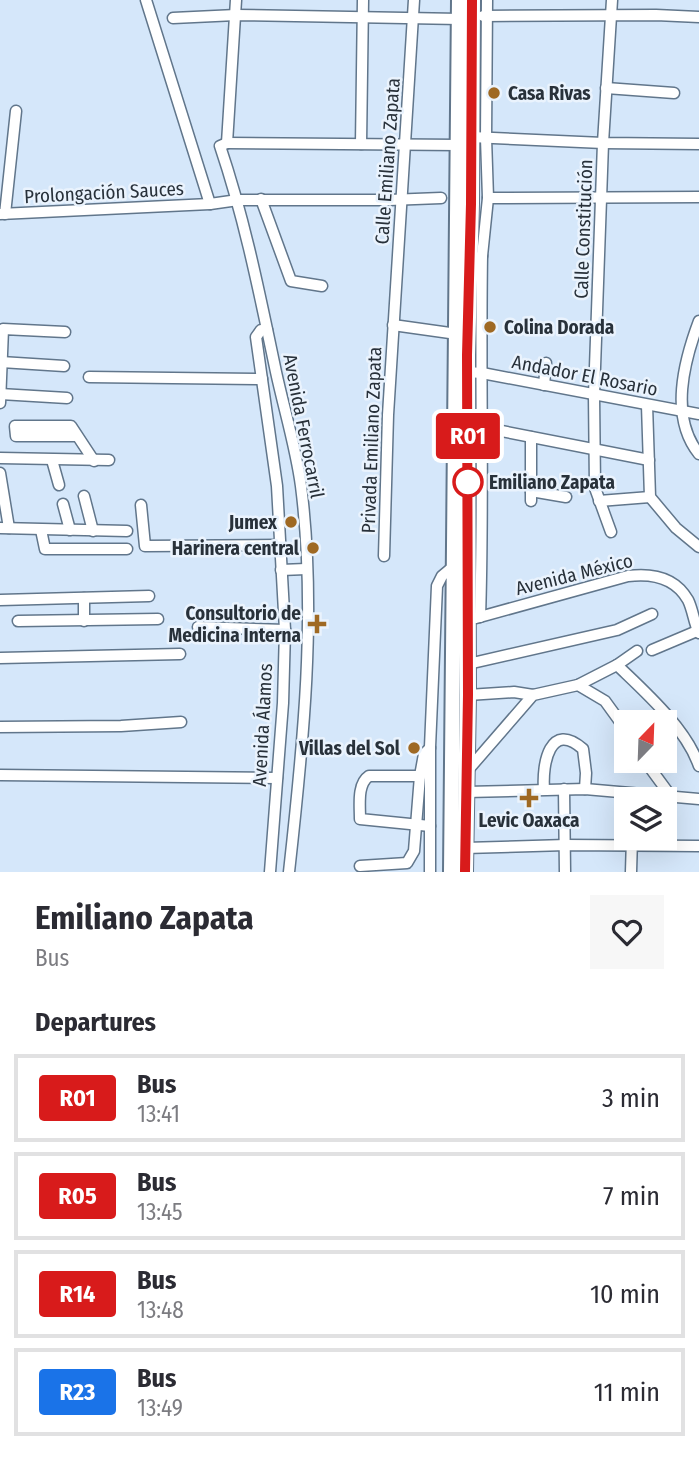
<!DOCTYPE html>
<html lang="en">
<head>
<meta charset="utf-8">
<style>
  :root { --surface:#fff; --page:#f7f7f7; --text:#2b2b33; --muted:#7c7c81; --line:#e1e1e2 }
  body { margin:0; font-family:"Fira Sans Condensed",sans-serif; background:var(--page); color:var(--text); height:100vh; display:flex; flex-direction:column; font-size:26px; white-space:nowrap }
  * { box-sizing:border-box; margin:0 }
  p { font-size:23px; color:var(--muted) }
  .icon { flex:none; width:38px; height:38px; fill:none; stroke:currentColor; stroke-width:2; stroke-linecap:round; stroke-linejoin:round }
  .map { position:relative; height:872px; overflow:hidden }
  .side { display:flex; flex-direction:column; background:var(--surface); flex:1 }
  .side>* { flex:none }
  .badge { padding:0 14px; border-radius:5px; font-size:24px; line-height:46px }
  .needle { width:46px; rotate:23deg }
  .tools { position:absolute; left:614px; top:710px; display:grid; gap:14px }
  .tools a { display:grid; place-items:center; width:63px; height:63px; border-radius:0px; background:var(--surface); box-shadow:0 7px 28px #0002; font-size:35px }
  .map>.badge { position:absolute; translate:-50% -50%; box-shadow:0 0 0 4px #fff }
  h2 { padding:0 35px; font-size:26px; line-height:63px }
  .round { display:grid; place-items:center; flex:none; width:74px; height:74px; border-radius:0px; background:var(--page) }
  .headline { display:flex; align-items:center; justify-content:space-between; height:119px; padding:0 35px }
  h1 { font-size:33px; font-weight:700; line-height:52px }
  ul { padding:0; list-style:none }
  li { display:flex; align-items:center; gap:21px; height:88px; margin:0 14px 10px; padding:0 21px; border:4px solid var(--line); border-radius:0px }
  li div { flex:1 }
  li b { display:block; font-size:26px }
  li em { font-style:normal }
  li .badge { min-width:77px; font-weight:700; text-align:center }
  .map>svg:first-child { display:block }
</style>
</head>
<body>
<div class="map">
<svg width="699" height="872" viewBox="0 0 699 872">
  <rect width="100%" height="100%" fill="#d5e7fa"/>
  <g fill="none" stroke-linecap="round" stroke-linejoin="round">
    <g stroke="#61768b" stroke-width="13">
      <g id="minor">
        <path d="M146,0L210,204"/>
        <path d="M483,16L656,15L699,17"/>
        <path d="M173,18L236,15L460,19"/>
        <path d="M606,88L674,93"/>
        <path d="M471,137L603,143L699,144"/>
        <path d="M227,143L220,146C245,220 260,296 276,372C284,409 296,448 301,486C317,612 303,747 289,872"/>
        <path d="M227,143L459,145"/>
        <path d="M227,143L236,0"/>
        <path d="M361,144L363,0"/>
        <path d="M488,198L699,197"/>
        <path d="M261,199L291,281L322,286"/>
        <path d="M0,214L210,204L238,200H389L441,198"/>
        <path d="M5,214L16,111"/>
        <path d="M477,258L482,256L488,198L486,138L487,0"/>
        <path d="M699,321C684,361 669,417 699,454"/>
        <path d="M393,325L457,334"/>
        <path d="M267,330H261L256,337L277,486L285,630L283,703L270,872"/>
        <path d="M1,362L64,366"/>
        <path d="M467,372L482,373L699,414"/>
        <path d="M89,377L262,379"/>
        <path d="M544,385L546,363"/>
        <path d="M0,394L67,398"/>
        <path d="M0,403L3,329L65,332"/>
        <path d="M647,405L650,497L676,528L699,547"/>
        <path d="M476,426L649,460"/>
        <path d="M77,436H16L15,426H71L94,461"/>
        <path d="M531,437V501"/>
        <path d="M0,458L109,460"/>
        <path d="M52,460L59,485"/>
        <path d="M0,473L9,528"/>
        <path d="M531,491L566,497"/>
        <path d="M84,496L93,531"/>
        <path d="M599,501L650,497"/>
        <path d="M63,504L70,530"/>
        <path d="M141,505L145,546L280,545"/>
        <path d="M0,528L127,531"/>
        <path d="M41,530L45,549H127"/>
        <path d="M611,532L595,488L594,395L603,143L612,0"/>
        <path d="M384,556L388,415L414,0"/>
        <path d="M281,570L306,569"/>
        <path d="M84,598V621"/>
        <path d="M0,600L149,596"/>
        <path d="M480,617C484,497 480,377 482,256"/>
        <path d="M476,618L628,576C652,573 675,577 688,600C693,610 694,623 699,633"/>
        <path d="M18,621L158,619"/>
        <path d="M198,627L285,630"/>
        <path d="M652,650L697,631"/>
        <path d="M0,658L180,654"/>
        <path d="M468,664L617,630L652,614"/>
        <path d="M617,665L637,651"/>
        <path d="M578,685L617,665C645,692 686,728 699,766"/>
        <path d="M468,695L514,692L533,695"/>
        <path d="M0,727L121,726L181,722"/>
        <path d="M430,748L424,754L420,776H369C357,784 360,805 360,819L430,826"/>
        <path d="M645,761L670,795"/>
        <path d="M468,770L533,695L578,685L605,701L626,730"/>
        <path d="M0,775L277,778"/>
        <path d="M544,789C542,764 550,720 583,749L586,773L585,789"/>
        <path d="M564,789L565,872"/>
        <path d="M466,792L585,789L699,799"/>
        <path d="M465,848L566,845L699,846"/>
        <path d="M360,866L407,863L414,851L420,776"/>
        <path d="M430,872V747L437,586L442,576L454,566"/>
        <path d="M631,872L632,838"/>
      </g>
    </g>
    <g stroke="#61768b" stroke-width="18">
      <g id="highway">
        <path d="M451,872L459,0"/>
        <path d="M465,872L468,695L467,355L471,203L472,0"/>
      </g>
    </g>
    <use href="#minor" stroke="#fff" stroke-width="10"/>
    <use href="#highway" stroke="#fff" stroke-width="14"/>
  </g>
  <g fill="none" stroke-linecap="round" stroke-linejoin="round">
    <g stroke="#fff" stroke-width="16">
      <path id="line" d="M465,872L468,695L467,355L471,204L472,0"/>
    </g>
    <use href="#line" stroke="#d81b1b" stroke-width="10"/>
  </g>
  <g fill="#9f6923" stroke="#eaf3fd" stroke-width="2.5">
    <circle cx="494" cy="93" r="7"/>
    <circle cx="490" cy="327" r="7"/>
    <circle cx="291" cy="522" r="7"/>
    <circle cx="313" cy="548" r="7"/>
    <path d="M313.5 613.5h7v7h7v7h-7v7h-7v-7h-7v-7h7z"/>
    <circle cx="414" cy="748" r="7"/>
    <path d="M525.5 787.5h7v7h7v7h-7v7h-7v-7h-7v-7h7z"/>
  </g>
  <circle fill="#fff" stroke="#d81b1b" stroke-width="3.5" cx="468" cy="482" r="14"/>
  <g text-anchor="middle" stroke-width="5" stroke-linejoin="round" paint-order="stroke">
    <g font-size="19" font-weight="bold" fill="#28313a" stroke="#eaf3fd" text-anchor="end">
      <text x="508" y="100" text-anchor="start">Casa Rivas</text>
      <text x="504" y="334" text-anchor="start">Colina Dorada</text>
      <text x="277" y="529">Jumex</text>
      <text x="299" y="555">Harinera central</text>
      <text x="301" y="620">Consultorio de<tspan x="301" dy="22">Medicina Interna</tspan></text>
      <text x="400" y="755">Villas del Sol</text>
      <text x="529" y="827" text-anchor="middle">Levic Oaxaca</text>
    </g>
    <g font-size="19" fill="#28313a" stroke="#eaf3fd">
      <text transform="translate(387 161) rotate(-86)" y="7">Calle Emiliano Zapata</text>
      <text transform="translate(104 192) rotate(-3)" y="7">Prolongación Sauces</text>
      <text transform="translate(583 229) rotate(-88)" y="7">Calle Constitución</text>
      <text transform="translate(585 375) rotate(11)" y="7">Andador El Rosario</text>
      <text transform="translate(304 426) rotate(79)" y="7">Avenida Ferrocarril</text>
      <text transform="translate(371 440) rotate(-88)" y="7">Privada Emiliano Zapata</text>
      <text transform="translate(574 574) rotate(-14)" y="7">Avenida México</text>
      <text transform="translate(262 725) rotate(-87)" y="7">Avenida Álamos</text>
    </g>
    <g font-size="19" font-weight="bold" fill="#28313a" stroke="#eaf3fd" text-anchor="start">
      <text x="489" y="489">Emiliano Zapata</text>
    </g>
  </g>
</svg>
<div class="tools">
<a><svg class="needle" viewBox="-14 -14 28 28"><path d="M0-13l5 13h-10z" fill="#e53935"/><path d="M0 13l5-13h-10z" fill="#7c7c81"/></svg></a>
<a><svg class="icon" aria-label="layers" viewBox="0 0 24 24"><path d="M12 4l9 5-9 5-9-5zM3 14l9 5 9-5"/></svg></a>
</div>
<b class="badge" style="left:468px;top:436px;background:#d81b1b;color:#fff">R01</b>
</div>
<section class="side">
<div class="headline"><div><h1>Emiliano Zapata</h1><p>Bus</p></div><a class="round"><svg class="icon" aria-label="heart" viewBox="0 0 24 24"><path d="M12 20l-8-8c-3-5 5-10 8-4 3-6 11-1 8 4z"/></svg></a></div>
<h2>Departures</h2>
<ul>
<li><span class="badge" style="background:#d81b1b;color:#fff">R01</span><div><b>Bus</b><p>13:41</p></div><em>3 min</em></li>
<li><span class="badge" style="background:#d81b1b;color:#fff">R05</span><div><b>Bus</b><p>13:45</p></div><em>7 min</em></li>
<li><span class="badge" style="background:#d81b1b;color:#fff">R14</span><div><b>Bus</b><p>13:48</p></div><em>10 min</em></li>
<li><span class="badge" style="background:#1a73e8;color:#fff">R23</span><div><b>Bus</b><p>13:49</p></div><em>11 min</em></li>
</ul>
</section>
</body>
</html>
